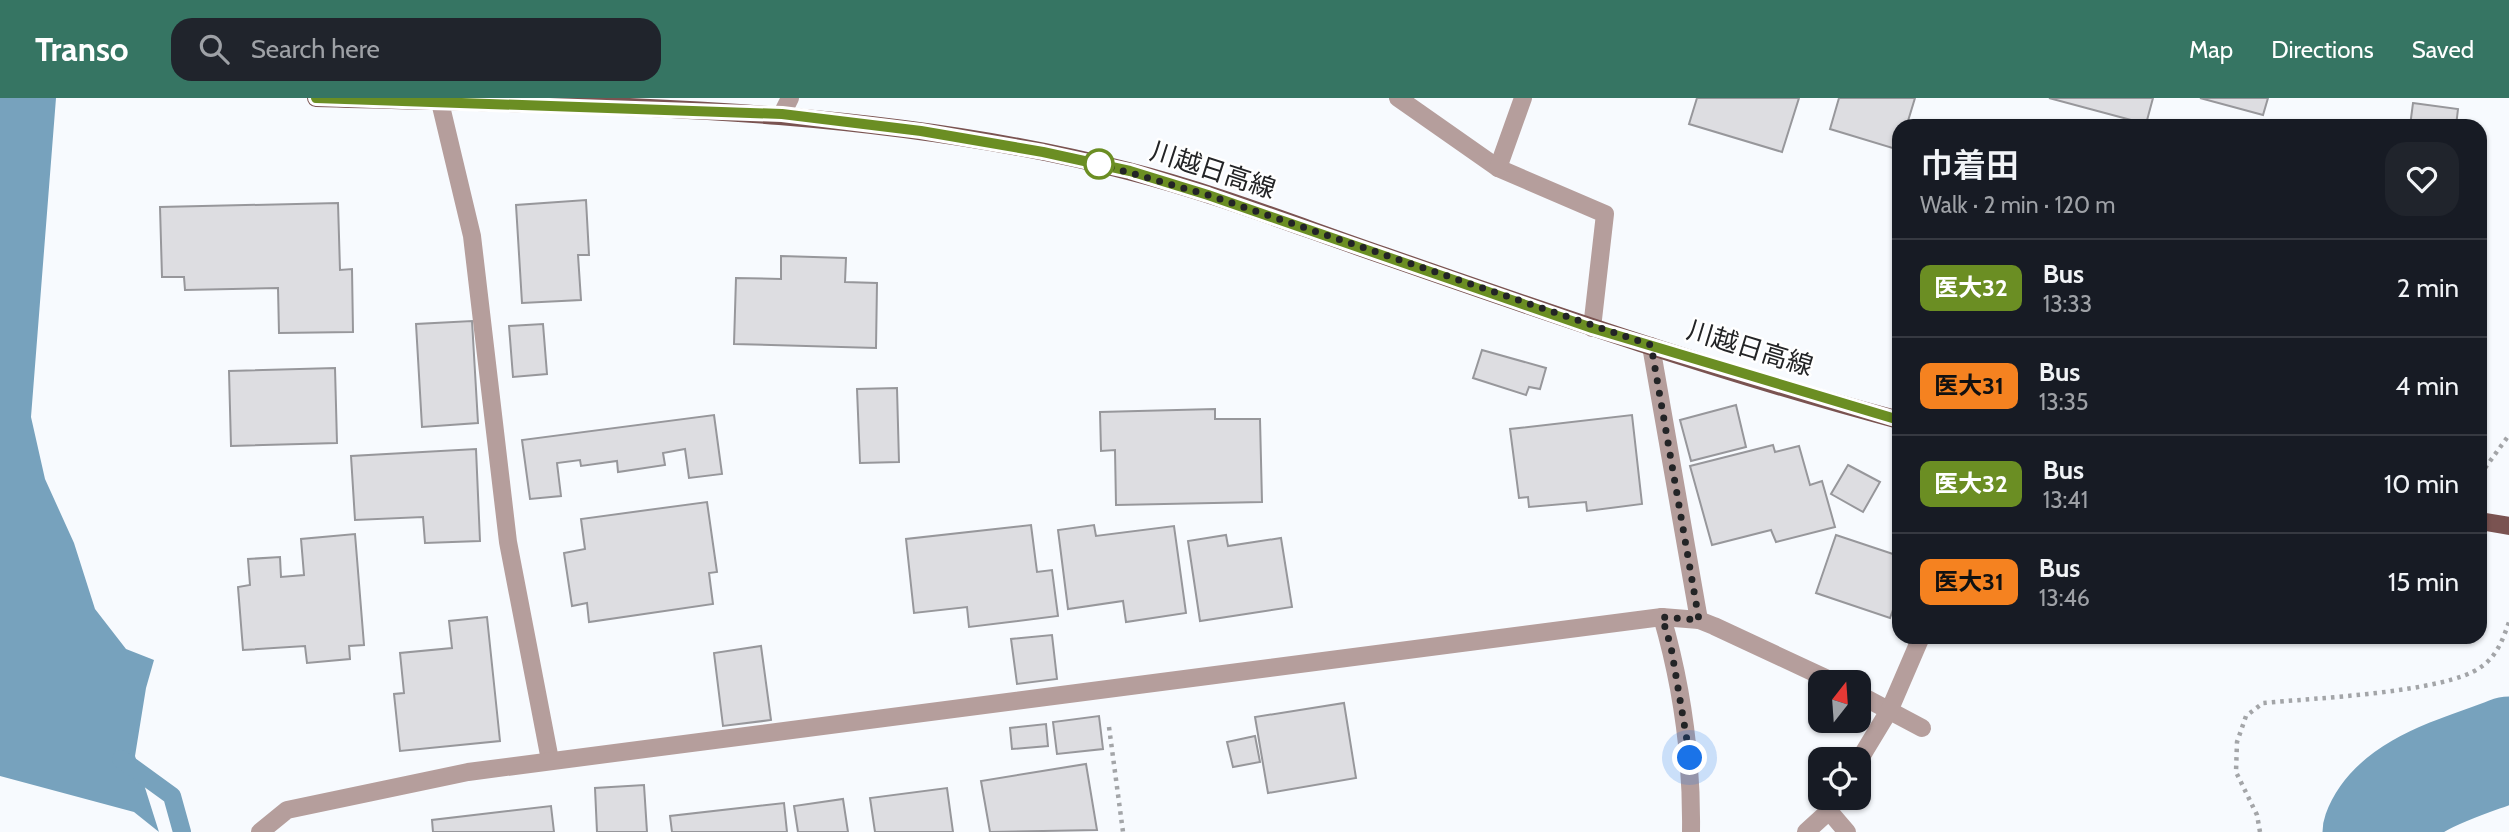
<!DOCTYPE html>
<html lang="en">
<head>
<meta charset="utf-8">
<style>
  :root { --surface:#171b24; --page:#20242c; --text:#f1f3f6; --muted:#9ea1a6; --line:#363941; --accent:#367563 }
  body { margin:0; font-family:Cabin,"Noto Sans JP",sans-serif; background:var(--page); color:var(--text); height:100vh; display:flex; flex-direction:column; font-size:26px; white-space:nowrap }
  * { box-sizing:border-box; margin:0 }
  p { font-size:23px; color:var(--muted) }
  .icon { flex:none; width:38px; height:38px; fill:none; stroke:currentColor; stroke-width:2; stroke-linecap:round; stroke-linejoin:round }
  .map { position:relative; flex:1; overflow:hidden }
  .details { position:absolute; left:1892px; top:21px; width:595px; height:525px; display:flex; flex-direction:column; background:var(--surface); border-radius:21px; box-shadow:0 2px 5px #0004 }
  .details>* { flex:none }
  .badge { padding:0 14px; border-radius:10px; font-size:24px; line-height:46px }
  .needle { width:46px; rotate:17deg }
  .tools { position:absolute; left:1808px; top:572px; display:grid; gap:14px }
  .tools a { display:grid; place-items:center; width:63px; height:63px; border-radius:14px; background:var(--surface); box-shadow:0 2px 5px #0004; font-size:35px }
  .you { position:absolute; width:35px; height:35px; margin:-18px; border:5px solid #fff; border-radius:50%; background:#1a73e8; box-shadow:0 0 0 10px #1a73e833 }
  .map>.badge { position:absolute; translate:-50% -50%; box-shadow:0 0 0 4px #fff }
  .round { display:grid; place-items:center; flex:none; width:74px; height:74px; border-radius:21px; background:var(--page) }
  .summary { display:flex; align-items:center; justify-content:space-between; height:119px; padding:0 28px }
  h1 { font-size:33px; font-weight:600; line-height:52px }
  ul { padding:0; list-style:none }
  li { display:flex; align-items:center; gap:21px; height:98px; padding:0 28px; border-top:2px solid var(--line) }
  li div { flex:1 }
  li b { display:block; font-size:26px }
  li em { font-style:normal }
  li .badge { min-width:77px; font-weight:700; text-align:center }
  header { display:flex; align-items:center; gap:42px; box-sizing:border-box; height:98px; padding:0 35px; background:var(--accent); color:#fff }
  header strong { font-size:33px }
  nav { display:flex; gap:38px; margin-inline-start:auto; font-size:24px }
  .search { width:490px; height:63px; background:var(--page); display:flex; align-items:center; gap:18px; box-sizing:border-box; padding:0 24px; border-radius:21px; color:var(--muted); font-size:26px }
  .map>svg:first-child { display:block }
</style>
</head>
<body>
<header>
<strong>Transo</strong>
<div class="search"><svg class="icon" aria-label="search" viewBox="0 0 24 24"><circle cx="10" cy="10" r="6"/><path d="M15 15l6 6"/></svg>Search here</div>
<nav><a>Map</a><a>Directions</a><a>Saved</a></nav>
</header>
<div class="map">
<svg width="2509" height="734" viewBox="0 0 2509 734">
  <rect width="100%" height="100%" fill="#f7fafe"/>
  <path fill="#77a2bd" d="M0,0H56L31,319L45,381L74,445L95,511L126,551L154,562L146,590L135,658L159,734L134,714L0,678Z"/>
  <g fill="none" stroke-linecap="round" stroke-linejoin="round">
    <path stroke="#77a2bd" stroke-width="18" d="M121,661L172,698L182,734"/>
    <path stroke="#77a2bd" stroke-width="105" d="M2375,734C2393,685 2465,669 2509,651"/>
  </g>
  <g fill="#dddde1" stroke="#97979b" stroke-width="2">
    <path d="M1697,0H1799L1782,54L1689,26Z"/>
    <path d="M1839,0H1915L1908,23L1918,28H1899V52L1830,31Z"/>
    <path d="M2049,0H2153L2146,26Z"/>
    <path d="M2200,0H2268L2263,17Z"/>
    <path d="M2413,5L2458,11L2456,28H2410Z"/>
    <path d="M586,102L589,157H578L581,202L522,205L516,107Z"/>
    <path d="M338,105L340,172L352,171L353,234L279,235L278,190L185,192L184,179H162L160,109Z"/>
    <path d="M781,158L846,160L845,184L877,185L876,250L734,246L736,180L781,181Z"/>
    <path d="M472,223L478,325L422,329L416,226Z"/>
    <path d="M543,226L547,276L513,279L509,228Z"/>
    <path d="M1482,252L1546,270L1540,291L1529,289L1526,297L1473,280Z"/>
    <path d="M335,270L337,345L231,348L229,273Z"/>
    <path d="M897,290L899,364L860,365L857,291Z"/>
    <path d="M1736,307L1746,349L1691,363L1680,322Z"/>
    <path d="M1215,311V321H1260L1262,404L1116,407L1115,352L1101,353L1100,314Z"/>
    <path d="M714,317L722,376L689,380L685,351L663,355L665,367L618,374L617,363L581,368L580,362L557,365L561,398L530,401L522,342Z"/>
    <path d="M1632,317L1642,406L1587,413L1586,404L1529,409L1528,399L1519,400L1510,331Z"/>
    <path d="M1773,347L1775,354L1799,348L1810,387L1822,383L1835,429L1776,444L1771,432L1712,447L1690,368Z"/>
    <path d="M476,351L480,443L425,445L423,419L355,422L351,358Z"/>
    <path d="M1848,367L1880,384L1863,414L1831,396Z"/>
    <path d="M707,404L717,474L709,475L713,506L589,524L587,505L572,508L564,455L585,451L581,421Z"/>
    <path d="M1031,427L1037,474L1052,472L1058,518L969,529L967,509L914,515L906,441Z"/>
    <path d="M1094,427L1096,438L1174,428L1186,515L1126,524L1123,503L1068,511L1058,432Z"/>
    <path d="M355,436L364,547L349,548L350,561L307,565L305,548L243,552L238,489L250,487L248,461L280,459L281,479L304,477L301,441Z"/>
    <path d="M1226,437L1228,448L1281,440L1292,509L1200,523L1188,443Z"/>
    <path d="M1836,437L1899,458V495L1890,520L1816,495Z"/>
    <path d="M487,519L500,643L400,653L394,596L404,595L400,555L452,550L449,523Z"/>
    <path d="M1052,537L1057,581L1017,586L1011,541Z"/>
    <path d="M761,548L771,622L723,628L714,555Z"/>
    <path d="M1344,605L1356,680L1268,695L1255,619Z"/>
    <path d="M1099,618L1103,651L1057,656L1053,624Z"/>
    <path d="M1046,626L1048,648L1012,651L1010,630Z"/>
    <path d="M1255,638L1260,664L1233,669L1227,644Z"/>
    <path d="M1086,666L1097,732L990,734L981,683Z"/>
    <path d="M644,687L647,734H597L595,690Z"/>
    <path d="M947,690L953,734H875L870,700Z"/>
    <path d="M843,701L848,734H798L794,708Z"/>
    <path d="M784,705L787,734H672L670,718Z"/>
    <path d="M551,708L554,734H433L432,722Z"/>
  </g>
  <g fill="none" stroke-linecap="round" stroke-linejoin="round">
    <g stroke="#a3a5a8" stroke-width="4.5" stroke-dasharray="3.5 5" stroke-linecap="butt">
      <path d="M2480,377L2509,337"/>
      <path d="M1109,629L1123,734"/>
      <path d="M2260,734L2257,717L2236,674L2237,644L2246,618L2263,605C2313,600 2445,595 2481,569C2497,558 2503,541 2509,524"/>
    </g>
    <g stroke="#b59e9c" stroke-width="18">
      <path d="M439,0L472,138L508,444L550,662"/>
      <path d="M1398,0L1498,70L1605,116L1592,230"/>
      <path d="M782,16L790,0"/>
      <path d="M1498,70L1523,0"/>
      <path d="M1651,248L1699,522"/>
      <path d="M1662,519C1682,588 1692,662 1691,734"/>
      <path d="M1858,596L1922,630"/>
      <path d="M1858,664L1890,611L1921,539"/>
      <path d="M1829,713L1847,734"/>
      <path d="M260,734L287,712L468,674L1662,519L1699,522L1714,528L1834,584"/>
      <path d="M1806,734L1829,713L1837,700"/>
    </g>
    <g stroke="#7a5351" stroke-width="18">
      <path d="M316,0C587,8 863,5 1128,73C1215,95 1300,129 1385,158C1554,217 1725,276 1899,322"/>
      <path d="M2480,423L2509,428"/>
    </g>
  </g>
  <g fill="none" stroke-linecap="round" stroke-linejoin="round">
    <g stroke="#fff" stroke-width="16">
      <path id="line" d="M316,0L782,16L921,33L1043,54L1130,73L1208,97L1592,230L1899,322"/>
    </g>
    <use href="#line" stroke="#6b8e23" stroke-width="10"/>
    <path stroke="#232426" stroke-width="7" stroke-dasharray="0 12.6" d="M1099,66L1208,97L1651,247L1699,522L1662,519L1671,549L1690,660"/>
  </g>
  <circle fill="#fff" stroke="#6b8e23" stroke-width="3.5" cx="1099" cy="66" r="14"/>
  <g text-anchor="middle" stroke-width="5" stroke-linejoin="round" paint-order="stroke">
    <g font-size="26" fill="#232426" stroke="#fff">
      <text transform="translate(1213 72) rotate(18)" y="9">川越日高線</text>
      <text transform="translate(1750 250) rotate(17)" y="9">川越日高線</text>
    </g>
  </g>
</svg>
<div class="tools">
<a><svg class="needle" viewBox="-14 -14 28 28"><path d="M0-13l5 13h-10z" fill="#e53935"/><path d="M0 13l5-13h-10z" fill="#9ea1a6"/></svg></a>
<a><svg class="icon" aria-label="locate" viewBox="0 0 24 24"><circle cx="12" cy="12" r="6"/><path d="M12 2v4M12 18v4M2 12h4M18 12h4"/></svg></a>
</div>
<div class="you" style="left:1690px;top:660px"></div>
<section class="details">
<div class="summary"><div><h1>巾着田</h1><p>Walk · 2 min · 120 m</p></div><a class="round"><svg class="icon" aria-label="heart" viewBox="0 0 24 24"><path d="M12 20l-8-8c-3-5 5-10 8-4 3-6 11-1 8 4z"/></svg></a></div>
<ul>
<li><span class="badge" style="background:#6b8e23;color:#fff">医大32</span><div><b>Bus</b><p>13:33</p></div><em>2 min</em></li>
<li><span class="badge" style="background:#f58220;color:#111">医大31</span><div><b>Bus</b><p>13:35</p></div><em>4 min</em></li>
<li><span class="badge" style="background:#6b8e23;color:#fff">医大32</span><div><b>Bus</b><p>13:41</p></div><em>10 min</em></li>
<li><span class="badge" style="background:#f58220;color:#111">医大31</span><div><b>Bus</b><p>13:46</p></div><em>15 min</em></li>
</ul>
</section>
</div>
</body>
</html>
